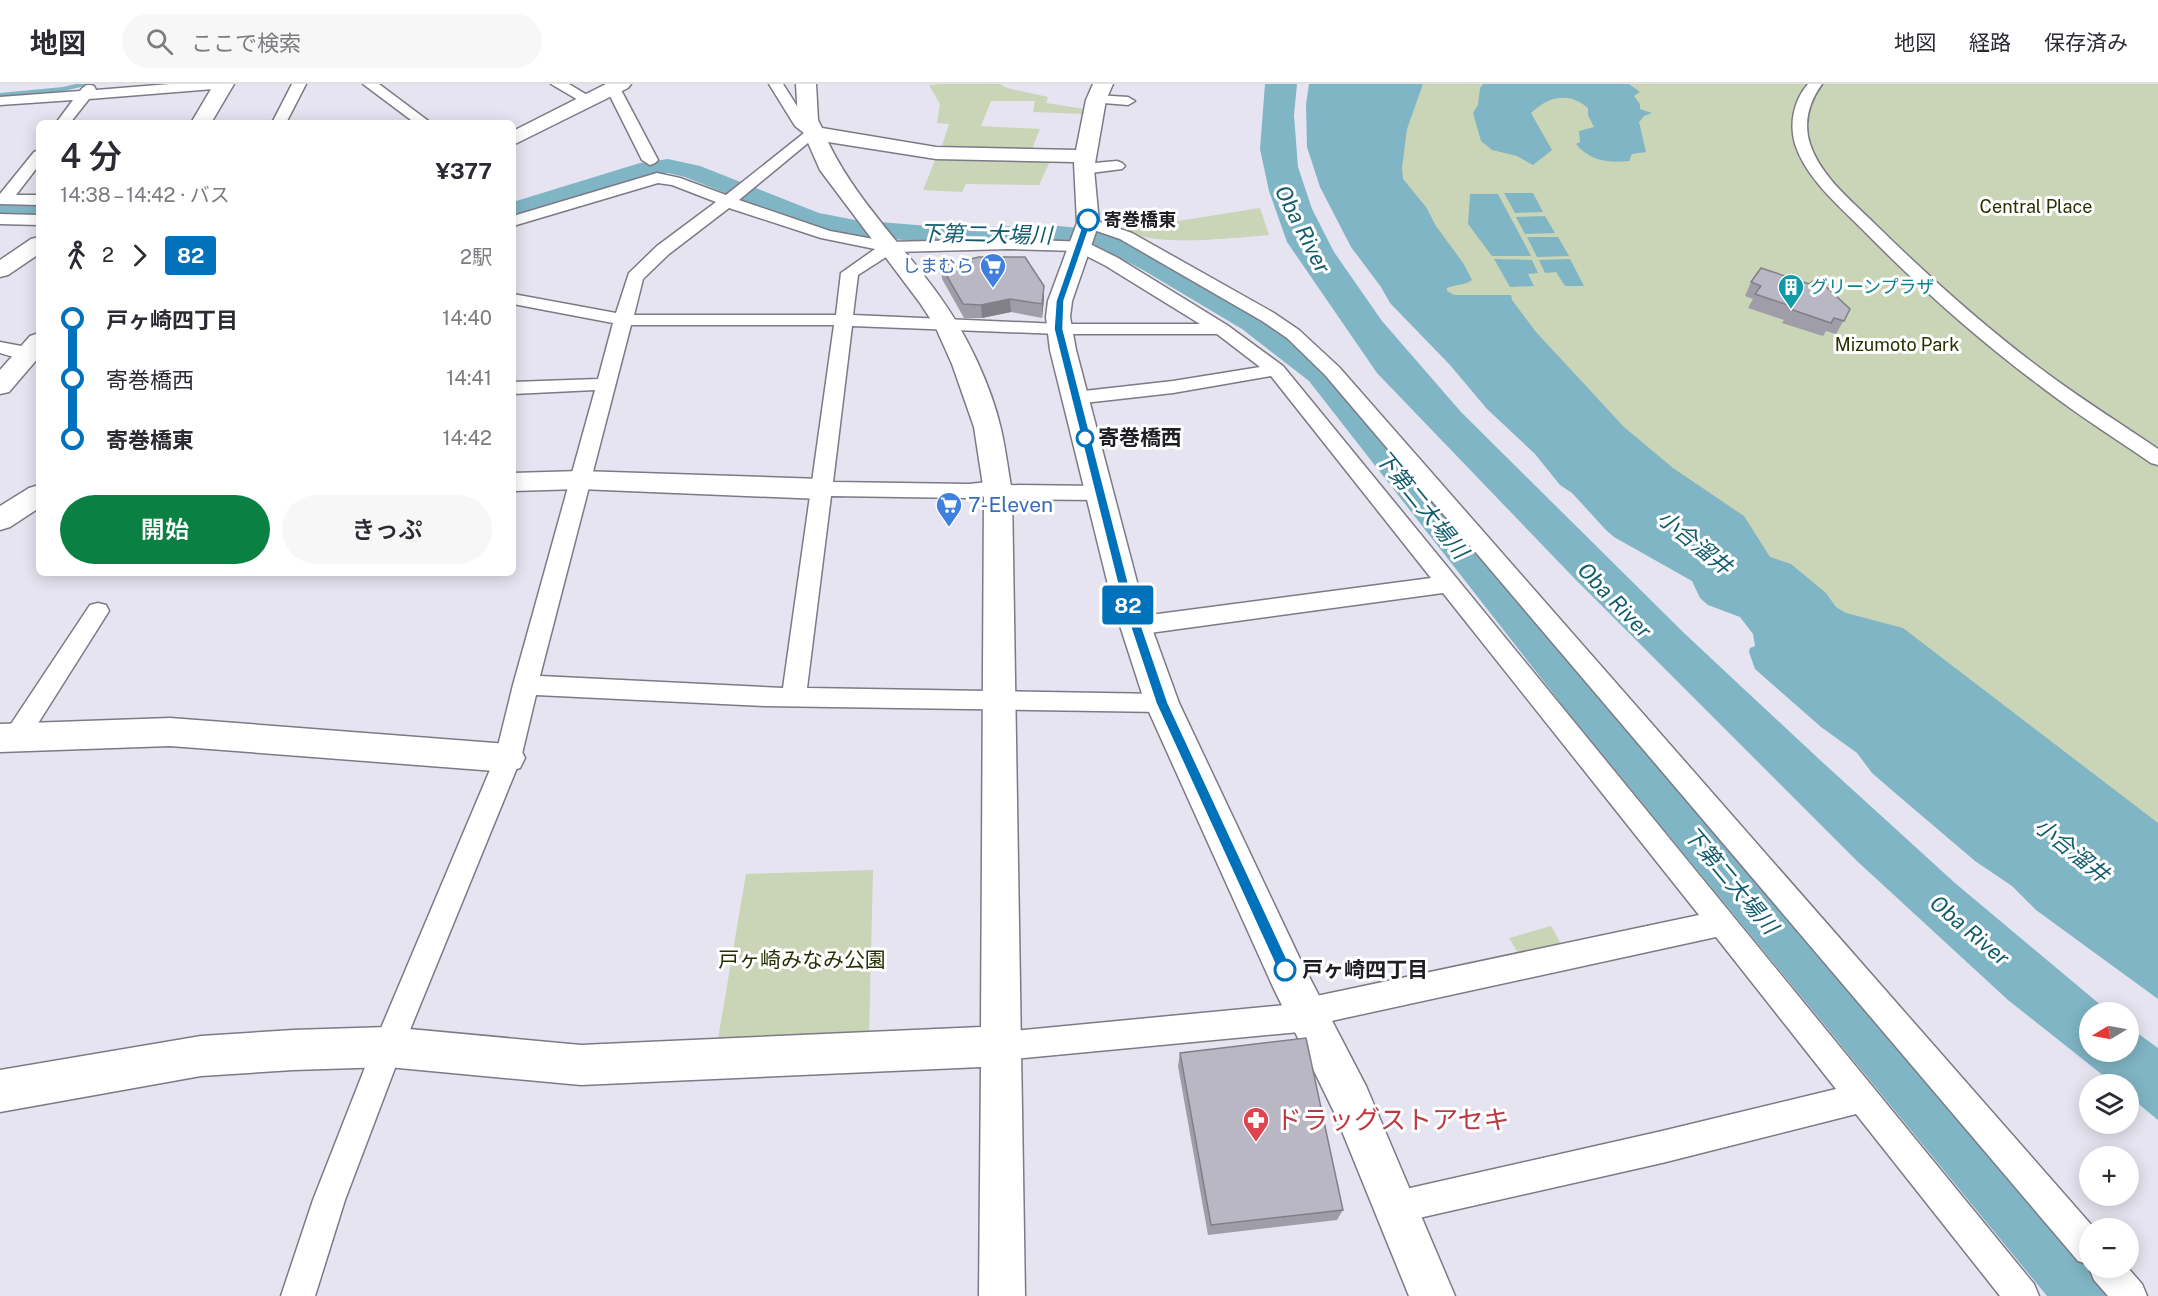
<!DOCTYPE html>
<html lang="ja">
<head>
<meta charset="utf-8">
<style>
  :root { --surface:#fff; --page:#f7f7f7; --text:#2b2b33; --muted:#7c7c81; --line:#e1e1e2; --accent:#0b8043 }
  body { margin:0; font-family:"Public Sans","Noto Sans JP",sans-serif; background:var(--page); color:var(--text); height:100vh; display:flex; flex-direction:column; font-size:22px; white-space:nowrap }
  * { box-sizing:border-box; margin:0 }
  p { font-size:20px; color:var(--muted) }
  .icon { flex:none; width:33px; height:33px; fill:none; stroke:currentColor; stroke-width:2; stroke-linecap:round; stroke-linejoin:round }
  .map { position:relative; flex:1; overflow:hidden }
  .details { position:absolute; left:36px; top:36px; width:480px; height:456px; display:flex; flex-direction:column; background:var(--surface); border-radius:9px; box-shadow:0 3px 15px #0003 }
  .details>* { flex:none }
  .badge { padding:0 12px; border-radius:4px; font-size:21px; line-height:39px }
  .needle { width:39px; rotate:260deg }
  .controls { position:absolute; left:2079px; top:918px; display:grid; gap:12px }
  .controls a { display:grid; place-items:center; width:60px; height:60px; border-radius:50%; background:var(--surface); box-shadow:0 3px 15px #0003; font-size:30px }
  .map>.badge { position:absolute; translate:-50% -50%; box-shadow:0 0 0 3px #fff }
  .legs { display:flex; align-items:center; gap:9px; height:66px; padding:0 24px; font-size:20px }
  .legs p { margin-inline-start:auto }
  .headline { display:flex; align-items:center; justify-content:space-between; height:102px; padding:0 24px }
  h1 { font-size:33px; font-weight:600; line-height:45px }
  .primary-button { display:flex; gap:12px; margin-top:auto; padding:12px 24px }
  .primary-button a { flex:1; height:69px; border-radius:36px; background:var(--accent); color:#fff; font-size:24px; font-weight:600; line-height:69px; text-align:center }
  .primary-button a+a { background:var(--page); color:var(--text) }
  ul { padding:0 24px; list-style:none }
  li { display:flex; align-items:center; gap:21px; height:60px; font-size:22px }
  li i { display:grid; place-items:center; width:9px; height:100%; margin:0 8px; background:currentColor }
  li i::after { content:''; width:15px; height:15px; margin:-8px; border:4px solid; border-radius:50%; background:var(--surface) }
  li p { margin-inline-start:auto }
  li:first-child i { background:linear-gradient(#0000 50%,currentColor 0) }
  li:last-child i { background:linear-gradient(currentColor 50%,#0000 0) }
  header { display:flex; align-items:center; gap:36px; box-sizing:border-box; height:84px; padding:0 30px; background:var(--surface); border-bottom:2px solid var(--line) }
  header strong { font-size:28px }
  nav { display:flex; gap:33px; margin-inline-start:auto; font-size:21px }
  .search { width:420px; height:54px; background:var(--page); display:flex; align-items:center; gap:15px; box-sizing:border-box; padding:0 21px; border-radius:33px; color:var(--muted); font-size:22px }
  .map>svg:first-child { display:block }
</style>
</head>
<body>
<header>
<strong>地図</strong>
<div class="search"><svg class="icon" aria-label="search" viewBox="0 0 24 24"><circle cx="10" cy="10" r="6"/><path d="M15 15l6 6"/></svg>ここで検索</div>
<nav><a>地図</a><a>経路</a><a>保存済み</a></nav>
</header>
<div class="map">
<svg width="2158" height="1212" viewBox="0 0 2158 1212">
  <rect width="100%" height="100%" fill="#e5e4f0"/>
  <g fill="#cad4b6">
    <path d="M942,0H1000L1007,4L1048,13L1046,19L1084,25V30L1033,28L1035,17H991L981,42L1040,45L1031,67L941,65L949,40L937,39L940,20L929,1Z"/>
    <path d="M1395,0H2158V782L1457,234L1381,97Z"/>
    <path d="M936,74L1051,75L1039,101L966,100L962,108L923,106Z"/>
    <path d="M1260,124L1269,151C1240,153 1148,165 1128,145Z"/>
    <path d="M873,786L869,950L718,955L746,790Z"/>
    <path d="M1551,842L1565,867L1522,876L1509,854Z"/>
  </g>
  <g fill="#80b5c5">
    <path d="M1265,0H1297L1294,31L1298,83L1312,125L1334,168L1382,237L1461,328L1684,549L1820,676L1955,799L2109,928H2090V968H2128L2129,943L2158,964V1036L2129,1012L2128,1000H2114L2008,916L1857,777L1576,496L1377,289L1287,158L1269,107L1260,65Z"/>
    <path d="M1309,0H1423L1407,45L1402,84L1403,95L1426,123L1436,142L1463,179L1472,196C1464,202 1456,200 1447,204V207L1454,211H1511L1512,216L1536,248L1624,343L1673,384L1744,432L1770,473L1791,480L1826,509L1836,523L1846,529L1903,544L2158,739V915L2036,826L2012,802L1975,777L1894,708L1872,689L1857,669L1821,643L1755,585L1749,568L1750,564L1755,562L1753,550L1740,533L1708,521L1700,514L1692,497L1614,453L1606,446L1572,409L1560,401L1535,370L1487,325L1450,281L1390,219L1381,203L1351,163L1320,103L1307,63L1306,21Z"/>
    <path d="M1483,0H1629L1640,8L1634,12L1640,20V25L1652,29L1644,32L1639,38L1646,68L1632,70L1629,77C1608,79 1590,77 1576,60L1580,58L1579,47L1594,43L1588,31V24C1568,7 1548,13 1531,29L1552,66L1533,81L1517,72L1492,66L1481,57L1473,29L1478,21L1480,4Z"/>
    <path d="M1504,109H1533L1543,128L1515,129Z"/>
    <path d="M1470,110H1498L1531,172H1492L1468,140Z"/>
    <path d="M1545,132L1555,149L1525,150L1516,133Z"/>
    <path d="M1527,153H1558L1569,172L1537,173Z"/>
    <path d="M1494,175L1532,176L1538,189L1528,190L1534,202L1510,203Z"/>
    <path d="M1570,175L1584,202H1565L1556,188L1545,189L1539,176Z"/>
  </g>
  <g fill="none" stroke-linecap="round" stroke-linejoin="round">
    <path stroke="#80b5c5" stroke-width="4" d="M0,11L63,5L85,0"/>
    <g fill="#80b5c5" fill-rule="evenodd">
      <path d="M668,75L700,82L819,129L855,136L953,144L1047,141L1103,146L1161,174L1262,233L1329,285L1592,606L2100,1193L2108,1212H2047L1566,626L1309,297L1242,245L1143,186L1089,158L1047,157L953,160L855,152L803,140L685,93L668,89L651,91L513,134V118L640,79Z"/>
      <rect x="0" y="117" width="39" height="16"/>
    </g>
    <g stroke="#7b7a85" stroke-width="3">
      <g id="street">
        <path d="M170,0H233L226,4L89,15L70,39H56L73,16L0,21V13L80,7C85,1 87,0 94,2L96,6Z"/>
        <path d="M292,0H306L286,39H272Z"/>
        <path d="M363,0H379L431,39H415Z"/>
        <path d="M551,0H569L597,17L595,20H585Z"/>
        <path d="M614,0L620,4L658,76L655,79L650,81L642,76L606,4Z"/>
        <path d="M769,0H783L806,36L820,49L739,116L830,147L890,158L1010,155L1086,158L1118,174L1227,241L1283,282L2034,1200L2039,1212H2000L1856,1030L1662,1079L1397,1139L1385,1135L1381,1123L1385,1111L1397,1107L1662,1047L1836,1005L1716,853L1322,939L1320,943L1310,947L1002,976L991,972L987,962L991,952L1002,948L1296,920L1307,914L1699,831L1443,509L1135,551L1127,548L1124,542L1127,536L1135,533L1431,494L1271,292L1173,309L1075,320L1068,318L1065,314L1068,310L1075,308L1173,297L1260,283L1217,250H1059L852,242L833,398L969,400L997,397L1006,401L1099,402L1106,404L1109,409L1106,414L1099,416L998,415L990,412L969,414L831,412L807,604L1162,610L1171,612L1174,619L1171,626L1162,628L764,622L536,611L521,674L403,963L345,1116L315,1212H281L313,1116L373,963L495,674L513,601L595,306L513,310V298L598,295L613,239L513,220V210L616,229L629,189L657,162L716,118L672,101L658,99L513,142V132L657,89L680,94L726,111L804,49L795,42ZM729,124L821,154L875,165L841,189L836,231H634L643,195L669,170ZM1010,165L1077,167L1106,182L1200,240H1059L853,231L858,191L894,168ZM631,241H834L783,604L540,592Z"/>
        <path d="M1808,0H1822C1809,18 1803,38 1810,60C1821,93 1852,117 1876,141C1931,195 1989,247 2052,293C2086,318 2123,341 2158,365V381L2151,379C2113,353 2075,329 2039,301C1976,254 1917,201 1862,145C1837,120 1806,94 1795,60C1789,39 1794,16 1808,0Z"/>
        <path d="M1096,11L1128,13L1135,17L1128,21L1091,18L1089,15Z"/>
        <path d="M39,66V81L16,111H39V121L0,120V110L34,68Z"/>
        <path d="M1117,77L1122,79L1125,82L1122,85L1083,90L1075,85L1083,80Z"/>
        <path d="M0,130L39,131V141L0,140Z"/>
        <path d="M1088,134L1132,149L1274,229L1299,246L1339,283L2094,1144H2090V1181L2078,1177L1325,291L1287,254L1262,237L1120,155L1082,142L1080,139L1082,136Z"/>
        <path d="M0,258L37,265L39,269L37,273C24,276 12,273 0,269Z"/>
        <path d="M98,519L106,521L109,527L25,660L16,663L7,660L4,653L7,646L90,521Z"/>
        <path d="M2089,1184H2128L2142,1200L2147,1212H2108L2094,1196Z"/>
      </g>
    </g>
    <g stroke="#7b7a85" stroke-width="3">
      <g id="secondary">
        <path d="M606,0H631L628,4L513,61V47Z"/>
        <path d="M796,0H816L818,36L822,44L936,63L1076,66L1086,16L1093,0H1113L1106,16L1094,85L1099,139L1072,217L1070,233L1076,266L1142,517L1179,619L1301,877L1366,1002L1455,1212H1409L1335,1030L1273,903L1145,619L1112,517L1050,266L1046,233L1048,217L1077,139L1074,78L936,75L828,58C855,115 903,161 940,213C966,249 991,301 1001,345C1006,366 1008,387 1012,408L1025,1212H979L981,983L581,1001L388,983L293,986L201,992L0,1028V986L201,952L293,946L388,943L581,961L981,943L984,408L974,343L952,280L935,242L920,219L820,86L798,36Z"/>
        <path d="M39,153V170L8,191L0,193V176L31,155Z"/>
        <path d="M580,387L821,395L831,398L835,405L831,412L821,415L580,405L513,407V389Z"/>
        <path d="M39,401V424L10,443L0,446V422L29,404Z"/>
        <path d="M170,634L508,660L520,664L525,674L520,684L508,688L170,662L0,668V640Z"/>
      </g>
    </g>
    <g stroke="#7b7a85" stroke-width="3">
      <g id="primary">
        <path d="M214,0H234L211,39H191Z"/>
        <path d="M39,249V273L9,308L0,310V286L30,252Z"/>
      </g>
    </g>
    <use href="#street" fill="#fff" fill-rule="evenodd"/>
    <use href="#secondary" fill="#fff" fill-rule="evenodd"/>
    <use href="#primary" fill="#fff" fill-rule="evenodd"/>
  </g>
  <g fill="#9e9da8">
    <path d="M941,182L1044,202V215L1042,234L1011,228L982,234H964L942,195Z"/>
    <path d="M1751,198L1850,225L1836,250L1826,247L1823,252L1782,239L1784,236L1748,224L1753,215L1745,212Z"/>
    <path d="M1180,969L1343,1126L1337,1136L1208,1151L1178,982Z"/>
  </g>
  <g fill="#818088">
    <path d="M1044,202V215L1042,234V220Z"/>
    <path d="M1010,215L1011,228L982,234L981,221Z"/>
  </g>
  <g fill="#b8b7c3" stroke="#818088" stroke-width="1.5">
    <path d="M979,173H1025L1044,202L1042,220L1010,215L981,221L963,220L941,182Z"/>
    <path d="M1761,184L1809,200L1813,197L1823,200L1850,225L1844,237L1834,234L1831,239L1790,225L1791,222L1755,210L1761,202L1751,198Z"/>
    <path d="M1306,954L1343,1126L1211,1141L1180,969Z"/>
  </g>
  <path fill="#0072bc" stroke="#fff" stroke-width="1.5" d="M1088,134L1092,136L1064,217L1063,245L1133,517L1168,619L1292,886L1290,891L1285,893L1280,891L1156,619L1122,517L1054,245L1056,217L1084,136Z"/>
  <defs>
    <g id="supermarket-pin" transform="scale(1.35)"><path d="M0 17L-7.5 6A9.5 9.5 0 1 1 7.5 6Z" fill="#3f7fe0" stroke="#fff"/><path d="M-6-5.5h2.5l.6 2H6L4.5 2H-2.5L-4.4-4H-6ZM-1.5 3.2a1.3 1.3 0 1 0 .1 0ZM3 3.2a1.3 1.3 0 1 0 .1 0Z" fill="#fff"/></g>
    <g id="building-pin" transform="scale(1.35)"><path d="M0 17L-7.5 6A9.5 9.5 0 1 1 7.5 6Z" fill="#0f9aa8" stroke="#fff"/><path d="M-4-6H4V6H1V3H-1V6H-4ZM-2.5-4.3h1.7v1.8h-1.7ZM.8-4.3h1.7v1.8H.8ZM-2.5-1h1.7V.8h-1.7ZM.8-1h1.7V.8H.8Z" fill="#fff"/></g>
    <g id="pharmacy-pin" transform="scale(1.35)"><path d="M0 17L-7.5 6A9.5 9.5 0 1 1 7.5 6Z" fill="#e0444e" stroke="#fff"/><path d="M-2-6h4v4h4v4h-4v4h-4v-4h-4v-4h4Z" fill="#fff"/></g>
  </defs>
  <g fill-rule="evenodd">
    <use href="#supermarket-pin" x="993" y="182"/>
    <use href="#building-pin" x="1791" y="203"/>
    <use href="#supermarket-pin" x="949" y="421"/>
    <use href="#pharmacy-pin" x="1256" y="1036"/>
  </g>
  <g fill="#fff" stroke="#0072bc" stroke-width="3">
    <circle cx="1088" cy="136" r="10"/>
    <circle cx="1085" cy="354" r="8"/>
    <circle cx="1285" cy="886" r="10"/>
  </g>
  <g text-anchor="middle" stroke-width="6" stroke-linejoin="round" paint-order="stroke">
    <g font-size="18" fill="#263200" stroke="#fff">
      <text x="2036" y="129">Central Place</text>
      <text x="1897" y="267">Mizumoto Park</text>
    </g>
    <g font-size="18" font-weight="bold" fill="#1f1f23" stroke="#fff" text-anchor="start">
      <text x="1104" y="142">寄巻橋東</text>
    </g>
    <g font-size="18" fill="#366cbe" stroke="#fff" text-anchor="end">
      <text x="974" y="188">しまむら</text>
    </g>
    <g font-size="18" fill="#0d838f" stroke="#fff" text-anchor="start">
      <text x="1810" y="209">グリーンプラザ</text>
    </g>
    <g font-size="21" font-weight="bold" fill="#1f1f23" stroke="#fff" text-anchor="start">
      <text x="1098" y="361">寄巻橋西</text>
      <text x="1302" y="893">戸ヶ崎四丁目</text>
    </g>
    <g font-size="21" fill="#366cbe" stroke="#fff" text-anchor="start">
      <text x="968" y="428">7-Eleven</text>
    </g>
    <g font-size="21" fill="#263200" stroke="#fff">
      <text x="802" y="883">戸ヶ崎みなみ公園</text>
    </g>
    <g font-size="22" font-style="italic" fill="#135c6d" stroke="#fff">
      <text transform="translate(1303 145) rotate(63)" y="8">Oba River</text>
      <text transform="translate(986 150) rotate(1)" y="8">下第二大場川</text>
      <text transform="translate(1422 420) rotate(51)" y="8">下第二大場川</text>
      <text transform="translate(1695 458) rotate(39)" y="8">小合溜井</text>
      <text transform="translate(1615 516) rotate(46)" y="8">Oba River</text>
      <text transform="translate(2072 766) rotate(39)" y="8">小合溜井</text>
      <text transform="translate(1731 796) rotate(50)" y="8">下第二大場川</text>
      <text transform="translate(1970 846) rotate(40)" y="8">Oba River</text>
    </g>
    <g font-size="26" fill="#be3a42" stroke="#fff" text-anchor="start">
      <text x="1276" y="1045">ドラッグストアセキ</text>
    </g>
  </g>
</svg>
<div class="controls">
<a><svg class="needle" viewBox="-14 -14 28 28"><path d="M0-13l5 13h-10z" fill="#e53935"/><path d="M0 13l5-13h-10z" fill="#7c7c81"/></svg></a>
<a><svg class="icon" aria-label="layers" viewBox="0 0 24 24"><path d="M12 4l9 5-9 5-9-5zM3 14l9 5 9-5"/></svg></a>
<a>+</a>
<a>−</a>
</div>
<b class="badge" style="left:1128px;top:521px;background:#0072bc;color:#fff">82</b>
<section class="details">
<div class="headline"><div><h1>4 分</h1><p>14:38 – 14:42 · バス</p></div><b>¥377</b></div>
<div class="legs"><svg class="icon" aria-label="walk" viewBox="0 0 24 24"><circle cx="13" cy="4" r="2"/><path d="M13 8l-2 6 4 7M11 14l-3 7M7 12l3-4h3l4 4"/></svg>2<svg class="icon" aria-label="forward" viewBox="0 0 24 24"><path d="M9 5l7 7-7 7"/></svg><b class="badge" style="background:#0072bc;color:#fff">82</b><p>2駅</p></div>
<ul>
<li><i style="color:#0072bc"></i><b>戸ヶ崎四丁目</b><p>14:40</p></li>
<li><i style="color:#0072bc"></i><span>寄巻橋西</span><p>14:41</p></li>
<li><i style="color:#0072bc"></i><b>寄巻橋東</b><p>14:42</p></li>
</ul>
<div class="primary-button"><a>開始</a><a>きっぷ</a></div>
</section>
</div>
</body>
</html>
